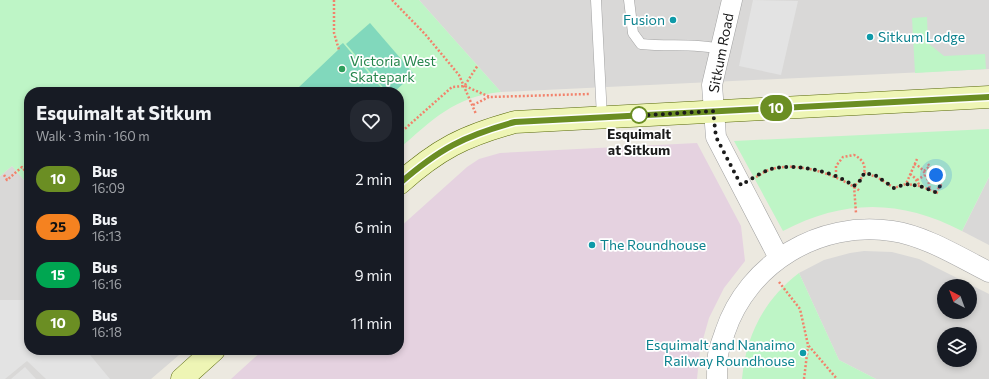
<!DOCTYPE html>
<html lang="en">
<head>
<meta charset="utf-8">
<style>
  :root { --surface:#171b24; --page:#242831; --text:#f1f3f6; --muted:#9ea1a6 }
  body { margin:0; font-family:Commissioner,sans-serif; background:var(--page); color:var(--text); height:100vh; display:flex; flex-direction:column; font-size:15px; white-space:nowrap }
  * { box-sizing:border-box; margin:0 }
  p { font-size:13px; color:var(--muted) }
  .icon { flex:none; width:22px; height:22px; fill:none; stroke:currentColor; stroke-width:2; stroke-linecap:round; stroke-linejoin:round }
  .map { position:relative; flex:1; overflow:hidden }
  .panel { position:absolute; left:24px; top:87px; width:380px; height:268px; display:flex; flex-direction:column; background:var(--surface); border-radius:16px; box-shadow:0 2px 6px #0003 }
  .panel>* { flex:none }
  .badge { padding:0 8px; border-radius:13px; font-size:14px; line-height:26px }
  .needle { width:26px; rotate:319deg }
  .tools { position:absolute; left:937px; top:279px; display:grid; gap:8px }
  .tools a { display:grid; place-items:center; width:40px; height:40px; border-radius:50%; background:var(--surface); box-shadow:0 2px 6px #0003; font-size:20px }
  .you { position:absolute; width:20px; height:20px; margin:-10px; border:3px solid #fff; border-radius:50%; background:#1a73e8; box-shadow:0 0 0 6px #1a73e833 }
  .map>.badge { position:absolute; translate:-50% -50%; box-shadow:0 0 0 2px #fff }
  .round { display:grid; place-items:center; flex:none; width:42px; height:42px; border-radius:16px; background:var(--page) }
  .summary { display:flex; align-items:center; justify-content:space-between; height:68px; padding:0 12px }
  h1 { font-size:19px; font-weight:700; line-height:30px }
  ul { padding:0; list-style:none }
  li { display:flex; align-items:center; gap:12px; height:48px; padding:0 12px }
  li div { flex:1 }
  li b { display:block; font-size:15px }
  li em { font-style:normal }
  li .badge { min-width:44px; font-weight:700; text-align:center }
  .map>svg:first-child { display:block }
</style>
</head>
<body>
<div class="map">
<svg width="989" height="379" viewBox="0 0 989 379">
  <rect width="100%" height="100%" fill="#ece9e0"/>
  <g fill="#d9d8d7" fill-rule="evenodd">
    <path d="M419,0H989V69L501,92Z"/>
    <path d="M12,166L29,186V350H174L179,355L151,379H0V176Z"/>
    <path d="M989,177V245L962,231Z"/>
    <path d="M864,251L892,252L919,259L989,294V379H876L839,360L799,273L824,260L850,253ZM944,286H970V312H944ZM944,334H970V360H944Z"/>
  </g>
  <path fill="#e5d2e0" d="M697,143L741,226L745,261L724,288L709,318L700,350L697,379H231L263,350H399V228L467,167L479,159L500,153Z"/>
  <g fill="#bef5c6">
    <path d="M0,0H419L501,92C455,96 432,120 399,149V92H29V186L12,166L0,176Z"/>
    <path d="M927,17L928,43L944,56L985,54L986,69L915,73L912,18Z"/>
    <path d="M989,129V177L962,231C901,199 843,199 783,231L734,141Z"/>
    <path d="M799,273L839,360L876,379H742C746,335 764,300 799,273Z"/>
  </g>
  <g fill="#81d8bc">
    <path d="M370,23L414,74L394,92H387L346,44Z"/>
    <path d="M343,43L385,92H296L299,89L298,88L339,49L338,47Z"/>
  </g>
  <g fill="#e3e3e3">
    <path d="M753,0L798,1L781,75L739,66Z"/>
    <path d="M0,300H29V350H86L110,379H46L27,361L5,379H0Z"/>
    <path d="M25,367L36,379H11Z"/>
  </g>
  <g fill="none" stroke-linecap="round" stroke-linejoin="round">
    <g stroke="#a2a2a2" stroke-width="11">
      <g id="service">
        <path d="M596,0L602,117"/>
        <path d="M629,0L633,33L641,44C668,47 694,43 720,49"/>
      </g>
    </g>
    <g stroke="#a2a2a2" stroke-width="21">
      <g id="minor">
        <path d="M732,0L712,85L716,137L779,258"/>
        <path d="M717,379C717,371 717,363 718,355C719,347 723,339 725,332C748,263 820,220 892,231C926,236 959,257 989,272"/>
      </g>
    </g>
    <g stroke="#58690a" stroke-width="23">
      <g id="secondary">
        <path d="M399,184C438,149 464,136 515,122L989,97"/>
        <path d="M182,379L214,350"/>
      </g>
    </g>
    <g stroke="#f2826b" stroke-width="2.5" stroke-dasharray="2 2" stroke-linecap="butt">
      <path d="M334,0V33L339,50"/>
      <path d="M392,0L425,34L459,75L476,114"/>
      <path d="M465,85L478,65"/>
      <path d="M473,105L489,97"/>
      <path d="M399,134L452,87L465,86L490,97L589,94"/>
      <path d="M914,164C925,168 929,180 930,191"/>
      <path d="M928,164L936,175L941,185L935,192"/>
      <path d="M924,171L930,166"/>
      <path d="M864,173L877,177L894,188L906,184L917,159"/>
      <path d="M910,174L915,178L920,186"/>
      <path d="M4,175L7,180L22,167L29,176"/>
      <path d="M836,176V166L843,157L854,155C870,163 866,176 854,186L856,213"/>
      <path d="M756,177C760,175 765,171 769,170C797,160 838,175 860,191"/>
      <path d="M917,180L925,175"/>
      <path d="M906,184L920,186L938,193"/>
      <path d="M779,282L800,309L808,345L837,379"/>
      <path d="M804,379L808,346"/>
    </g>
    <use href="#service" stroke="#fff" stroke-width="10"/>
    <use href="#minor" stroke="#fff" stroke-width="20"/>
    <use href="#secondary" stroke="#eef5b5" stroke-width="22"/>
  </g>
  <g fill="none" stroke-linecap="round" stroke-linejoin="round">
    <g stroke="#fff" stroke-width="9">
      <path id="line" d="M399,184C439,149 464,136 515,122L989,97"/>
    </g>
    <use href="#line" stroke="#6b8e23" stroke-width="6"/>
    <path stroke="#1b1b1b" stroke-width="4" stroke-dasharray="0 7.2" d="M639,115L633,116L713,111L716,137L741,185C750,180 761,172 771,169C796,163 833,171 854,186L862,179L864,173L875,175L894,188L906,184L920,186L935,192L941,185L936,175"/>
  </g>
  <g fill="#0f9aa8" stroke="#fff" stroke-width="1.5">
    <circle cx="673" cy="20" r="4"/>
    <circle cx="870" cy="37" r="4"/>
    <circle cx="592" cy="245" r="4"/>
    <circle cx="803" cy="353" r="4"/>
  </g>
  <circle fill="#2e9e5b" stroke="#fff" stroke-width="1.5" cx="342" cy="69" r="4"/>
  <circle fill="#fff" stroke="#6b8e23" stroke-width="2" cx="639" cy="115" r="8"/>
  <g text-anchor="middle" stroke-width="3.5" stroke-linejoin="round" paint-order="stroke">
    <g font-size="14" fill="#0d838f" stroke="#fff" text-anchor="end">
      <text x="665" y="25">Fusion</text>
      <text x="878" y="42" text-anchor="start">Sitkum Lodge</text>
      <text x="600" y="250" text-anchor="start">The Roundhouse</text>
      <text x="795" y="350">Esquimalt and Nanaimo<tspan x="795" dy="16">Railway Roundhouse</tspan></text>
    </g>
    <g font-size="14" fill="#1b1b1b" stroke="#fff">
      <text transform="translate(721 53) rotate(-79)" y="5">Sitkum Road</text>
    </g>
    <g font-size="14" fill="#27864d" stroke="#fff" text-anchor="start">
      <text x="350" y="66">Victoria West<tspan x="350" dy="16">Skatepark</tspan></text>
    </g>
    <g font-size="14" font-weight="bold" fill="#1b1b1b" stroke="#fff">
      <text x="639" y="139">Esquimalt<tspan x="639" dy="16">at Sitkum</tspan></text>
    </g>
  </g>
</svg>
<div class="tools">
<a><svg class="needle" viewBox="-14 -14 28 28"><path d="M0-13l5 13h-10z" fill="#e53935"/><path d="M0 13l5-13h-10z" fill="#9ea1a6"/></svg></a>
<a><svg class="icon" aria-label="layers" viewBox="0 0 24 24"><path d="M12 4l9 5-9 5-9-5zM3 14l9 5 9-5"/></svg></a>
</div>
<div class="you" style="left:936px;top:175px"></div>
<b class="badge" style="left:776px;top:108px;background:#6b8e23;color:#fff">10</b>
<section class="panel">
<div class="summary"><div><h1>Esquimalt at Sitkum</h1><p>Walk · 3 min · 160 m</p></div><a class="round"><svg class="icon" aria-label="heart" viewBox="0 0 24 24"><path d="M12 20l-8-8c-3-5 5-10 8-4 3-6 11-1 8 4z"/></svg></a></div>
<ul>
<li><span class="badge" style="background:#6b8e23;color:#fff">10</span><div><b>Bus</b><p>16:09</p></div><em>2 min</em></li>
<li><span class="badge" style="background:#f58220;color:#111">25</span><div><b>Bus</b><p>16:13</p></div><em>6 min</em></li>
<li><span class="badge" style="background:#00a651;color:#fff">15</span><div><b>Bus</b><p>16:16</p></div><em>9 min</em></li>
<li><span class="badge" style="background:#6b8e23;color:#fff">10</span><div><b>Bus</b><p>16:18</p></div><em>11 min</em></li>
</ul>
</section>
</div>
</body>
</html>
